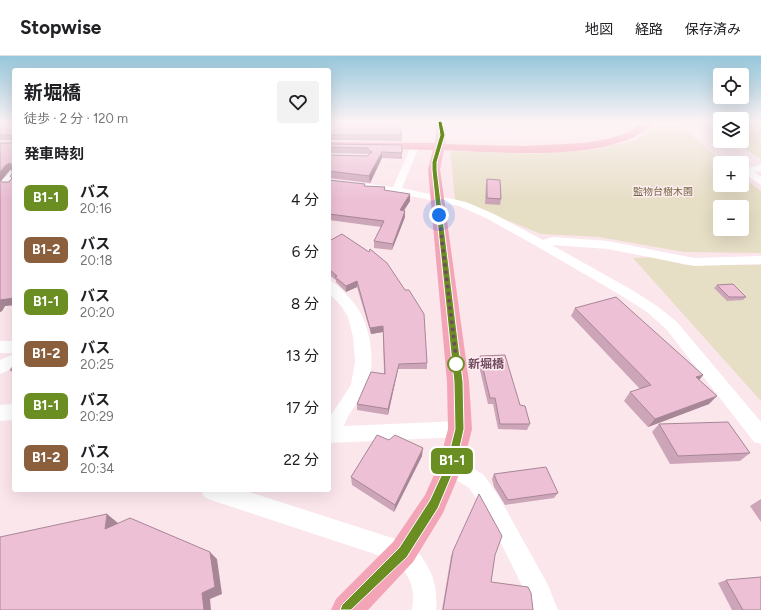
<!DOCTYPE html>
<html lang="ja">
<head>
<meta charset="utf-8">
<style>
  :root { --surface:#fff; --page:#f2f2f2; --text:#202124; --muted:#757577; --line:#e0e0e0 }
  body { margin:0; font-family:Figtree,"Noto Sans JP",sans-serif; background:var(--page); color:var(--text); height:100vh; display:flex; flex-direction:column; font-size:15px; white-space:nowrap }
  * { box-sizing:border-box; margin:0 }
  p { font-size:13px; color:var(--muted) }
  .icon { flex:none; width:22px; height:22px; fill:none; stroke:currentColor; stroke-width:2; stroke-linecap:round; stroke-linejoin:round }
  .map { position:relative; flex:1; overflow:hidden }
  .sheet { position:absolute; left:12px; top:12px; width:319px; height:424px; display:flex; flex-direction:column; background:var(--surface); border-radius:4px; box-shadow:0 4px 16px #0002 }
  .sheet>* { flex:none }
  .badge { padding:0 8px; border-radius:6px; font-size:14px; line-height:26px }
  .tools { position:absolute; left:713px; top:12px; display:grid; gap:8px }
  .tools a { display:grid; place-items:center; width:36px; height:36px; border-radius:4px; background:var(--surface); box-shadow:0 4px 16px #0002; font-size:20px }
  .you { position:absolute; width:20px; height:20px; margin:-10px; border:3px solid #fff; border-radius:50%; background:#1a73e8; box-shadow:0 0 0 6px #1a73e833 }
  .map>.badge { position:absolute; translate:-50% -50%; box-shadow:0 0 0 2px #fff }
  h2 { padding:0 12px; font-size:15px; line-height:36px }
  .round { display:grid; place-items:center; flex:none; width:42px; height:42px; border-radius:4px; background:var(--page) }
  .overview { display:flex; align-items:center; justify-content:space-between; height:68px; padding:0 12px }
  h1 { font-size:19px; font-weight:700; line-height:30px }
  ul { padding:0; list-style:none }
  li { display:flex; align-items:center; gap:12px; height:52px; padding:0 12px }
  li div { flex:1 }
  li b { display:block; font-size:15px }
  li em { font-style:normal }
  li .badge { min-width:44px; font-weight:700; text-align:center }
  header { display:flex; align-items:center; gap:24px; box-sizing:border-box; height:56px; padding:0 20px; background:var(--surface); border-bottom:1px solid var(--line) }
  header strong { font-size:19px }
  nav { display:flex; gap:22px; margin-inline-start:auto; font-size:14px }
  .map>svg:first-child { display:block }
</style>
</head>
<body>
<header>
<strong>Stopwise</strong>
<nav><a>地図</a><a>経路</a><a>保存済み</a></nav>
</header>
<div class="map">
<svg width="761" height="554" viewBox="0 0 761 554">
  <rect width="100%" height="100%" fill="#fbe6ec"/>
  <g fill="#e7dec6" fill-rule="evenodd">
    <path d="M660,66H677L723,107H720V129H742V121L761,135V197L684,196L599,181L541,178L455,143L450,95L533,98L590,94L635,85L648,77ZM720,151H742V173H720Z"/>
    <path d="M742,66H761V103L733,85H742Z"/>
    <path d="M654,201L686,209H761V345L633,202Z"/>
  </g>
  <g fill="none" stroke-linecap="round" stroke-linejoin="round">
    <path stroke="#a3d4b1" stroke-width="2.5" d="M455,68L490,66"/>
    <g fill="#fff" fill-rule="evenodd">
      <path d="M413,87L416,88L418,93L402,132L466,146L494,158L543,184L553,181L608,185L694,202L761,200V208L694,210L608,193L552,189L632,234L657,250L677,266L761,366V388L754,386L667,274L647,256L622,240L538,191L486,162L459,150L396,137L329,129V123L393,131L410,93L409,90Z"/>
      <path d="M761,109V115L754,116L761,121V129L747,120L744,114L746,112Z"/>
      <path d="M14,114V123L12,125L14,128L12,130H6L1,126L11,115Z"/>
      <path d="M329,225C335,226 339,231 344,236C351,243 358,251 362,260C371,278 375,308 368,327C363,343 349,354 344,370L460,365L466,367L469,373L466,379L460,381L329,387V362L351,329L355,305L353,281L348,261L342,251L329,237Z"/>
      <rect x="0" y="285" width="14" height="12"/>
      <path d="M14,298V312L0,318V304Z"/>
      <path d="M14,348V364L0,365V349Z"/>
      <path d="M451,400L483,418L498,439L548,529L558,554H534L484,453L469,432L444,416L441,409L444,402Z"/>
      <path d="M201,434H243L411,488C429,507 439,527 436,554H412C415,531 411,522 396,505L211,444L204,441Z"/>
    </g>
    <path fill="#f4a4b7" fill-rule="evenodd" d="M435,66H445L446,78L445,88L524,90L583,87L608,83L629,76L643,66H655C617,108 496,96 444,94L440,113L469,326L472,373L463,409L443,457L413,506L368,554H331L336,543L393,486L425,439L439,408L448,373L447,326L428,113L433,94L329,92V86L435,87L436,78Z"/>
  </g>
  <g fill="#cda5b8" fill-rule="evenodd">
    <path d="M14,66V249L5,250L2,255L0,256V87H12V84H0V69ZM12,113V122L9,126H2L1,125L10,114Z"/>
    <path d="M329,66L402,79V85L329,84Z"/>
    <path d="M595,66H622V67L598,68Z"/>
    <path d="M329,88L402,89V103L382,102L370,127L329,122V99L367,100L369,99L367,98L329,97Z"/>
    <path d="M487,123L501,143L500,149L485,148L486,128Z"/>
    <path d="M329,124L365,130L385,131V134L410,145L403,155H405V161L392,194L374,192V185L381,171L329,164Z"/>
    <path d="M329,185L427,307V313H398L388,359L357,354V348L384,318L383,276L371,278L357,231L346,236L336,226V224L329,219Z"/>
    <path d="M717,229L746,241L743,244L727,245L714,232Z"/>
    <path d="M575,252L703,319L699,324L709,348L648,371L624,345L630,336L640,333L571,260Z"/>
    <path d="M480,300L520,349L530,368L527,374L498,373L493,348H488L478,306Z"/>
    <path d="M10,314H14V317H13Z"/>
    <path d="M659,368L750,397L740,405L670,408L652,376Z"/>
    <path d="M422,400L394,456L352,429L351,421Z"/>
    <path d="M494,418L558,437L554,442L505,449L494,431L492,423Z"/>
    <path d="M761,443V466L750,450Z"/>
    <path d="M453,495L495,499L491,526L533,554H442L451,500Z"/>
    <path d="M726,524L761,554H732L718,527Z"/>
  </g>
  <g fill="#a78696">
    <path d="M382,96V102L370,127L369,120Z"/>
    <path d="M10,107L14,113L10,114L0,126V116L6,109Z"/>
    <path d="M410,138V145L400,161V154Z"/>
    <path d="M405,155V161L392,194L393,188Z"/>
    <path d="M357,225V231L346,236V230Z"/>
    <path d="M14,242V249L5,250L2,255L0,256V244Z"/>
    <path d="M383,270V276L371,278L370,272Z"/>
    <path d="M399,308L398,313L388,359V353Z"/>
    <path d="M703,319L696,328V321Z"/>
    <path d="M717,340L709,348L648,371L655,363Z"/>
    <path d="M423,392L422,400L394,456L395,449Z"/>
    <path d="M107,458L118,467L116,482L105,473Z"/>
    <path d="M210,496L217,503L222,538L210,543L211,554H204L202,537Z"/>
  </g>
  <g fill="#eec0d6" stroke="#a78696">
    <path d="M3,66H14V242L0,244V124L2,126H9L12,122L10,120L12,118V109L10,107L6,109L0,116V87H12V79H0V69Z"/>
    <path d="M329,66H396L399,69L402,79H329Z"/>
    <path d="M329,88L402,89V97L382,96L369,120L329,115V99L367,100L372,96L367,92L329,91Z"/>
    <path d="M487,123L500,124L501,143L487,142Z"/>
    <path d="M329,124L365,128L364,130L385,131L384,134L410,138L400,154L405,155L393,188L374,185L384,165L329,158Z"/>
    <path d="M342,178L369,196L370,193L387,207L405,234H409L424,258L427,307L399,308L388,353L357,348L371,316L385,318L383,270L370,272L357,225L346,230L335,221L337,220L329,213V185Z"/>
    <path d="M733,228L746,241H729L717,229Z"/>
    <path d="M616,241L703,319L696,321L717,340L655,363L630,336L651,329L575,252Z"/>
    <path d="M505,299L520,349L525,350L530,368H500L495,342H490L480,300Z"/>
    <path d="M14,309V314H10Z"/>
    <path d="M728,366L750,397L678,400L659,368Z"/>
    <path d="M377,379L389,384L395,379L423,392L395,449L351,421Z"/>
    <path d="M546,411L558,437L508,444L497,426L494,418Z"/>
    <path d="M479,438L502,480L495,499L491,526L528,531L531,537L533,554H443L453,495Z"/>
    <path d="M107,458L105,473L130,462L210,496L215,531L202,537L204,554H0V481Z"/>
    <path d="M761,521V554H743L726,524Z"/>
  </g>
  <linearGradient id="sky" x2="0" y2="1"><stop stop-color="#96c7db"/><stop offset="0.46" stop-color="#fdf4f6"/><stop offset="1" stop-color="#fdf4f6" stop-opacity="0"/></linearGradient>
  <rect width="761" height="144" fill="url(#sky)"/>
  <path fill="#6b8e23" stroke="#fff" d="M440,65L442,66L445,79L437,106V114L463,326L464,373L456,409L438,452L407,501L351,554H340L342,549L399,492L430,444L446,409L455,373L454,326L432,114V106L440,79L438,66Z"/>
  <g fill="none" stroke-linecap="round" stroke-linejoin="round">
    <path stroke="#724d60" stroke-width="4" stroke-dasharray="0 7.2" d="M439,159L457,310L456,308"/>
  </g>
  <circle fill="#fff" stroke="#6b8e23" stroke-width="2" cx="456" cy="308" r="8"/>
  <g text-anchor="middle" stroke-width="3" stroke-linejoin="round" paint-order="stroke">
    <g font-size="10" fill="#726942" stroke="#feecf1">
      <text x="663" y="139">監物台樹木園</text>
    </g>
    <g font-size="12" font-weight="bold" fill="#724d60" stroke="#feecf1" text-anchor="start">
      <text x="468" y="312">新堀橋</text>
    </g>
  </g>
</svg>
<div class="tools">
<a><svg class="icon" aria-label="locate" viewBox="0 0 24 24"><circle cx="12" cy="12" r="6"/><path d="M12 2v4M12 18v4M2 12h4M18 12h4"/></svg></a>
<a><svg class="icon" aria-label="layers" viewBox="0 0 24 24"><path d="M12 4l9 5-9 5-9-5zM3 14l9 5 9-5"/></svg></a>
<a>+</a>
<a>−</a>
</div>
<div class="you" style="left:439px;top:159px"></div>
<b class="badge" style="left:452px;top:405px;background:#6b8e23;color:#fff">B1-1</b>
<section class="sheet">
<div class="overview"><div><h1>新堀橋</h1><p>徒歩 · 2 分 · 120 m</p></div><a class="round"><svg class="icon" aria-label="heart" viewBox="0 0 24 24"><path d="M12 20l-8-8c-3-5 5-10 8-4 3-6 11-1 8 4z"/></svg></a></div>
<h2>発車時刻</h2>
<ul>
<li><span class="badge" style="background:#6b8e23;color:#fff">B1-1</span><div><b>バス</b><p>20:16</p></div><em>4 分</em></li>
<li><span class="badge" style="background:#8b5e3c;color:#fff">B1-2</span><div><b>バス</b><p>20:18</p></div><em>6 分</em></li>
<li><span class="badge" style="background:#6b8e23;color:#fff">B1-1</span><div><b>バス</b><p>20:20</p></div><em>8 分</em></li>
<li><span class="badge" style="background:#8b5e3c;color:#fff">B1-2</span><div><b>バス</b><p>20:25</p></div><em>13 分</em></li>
<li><span class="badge" style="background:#6b8e23;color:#fff">B1-1</span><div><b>バス</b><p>20:29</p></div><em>17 分</em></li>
<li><span class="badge" style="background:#8b5e3c;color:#fff">B1-2</span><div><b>バス</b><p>20:34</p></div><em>22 分</em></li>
</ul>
</section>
</div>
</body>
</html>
